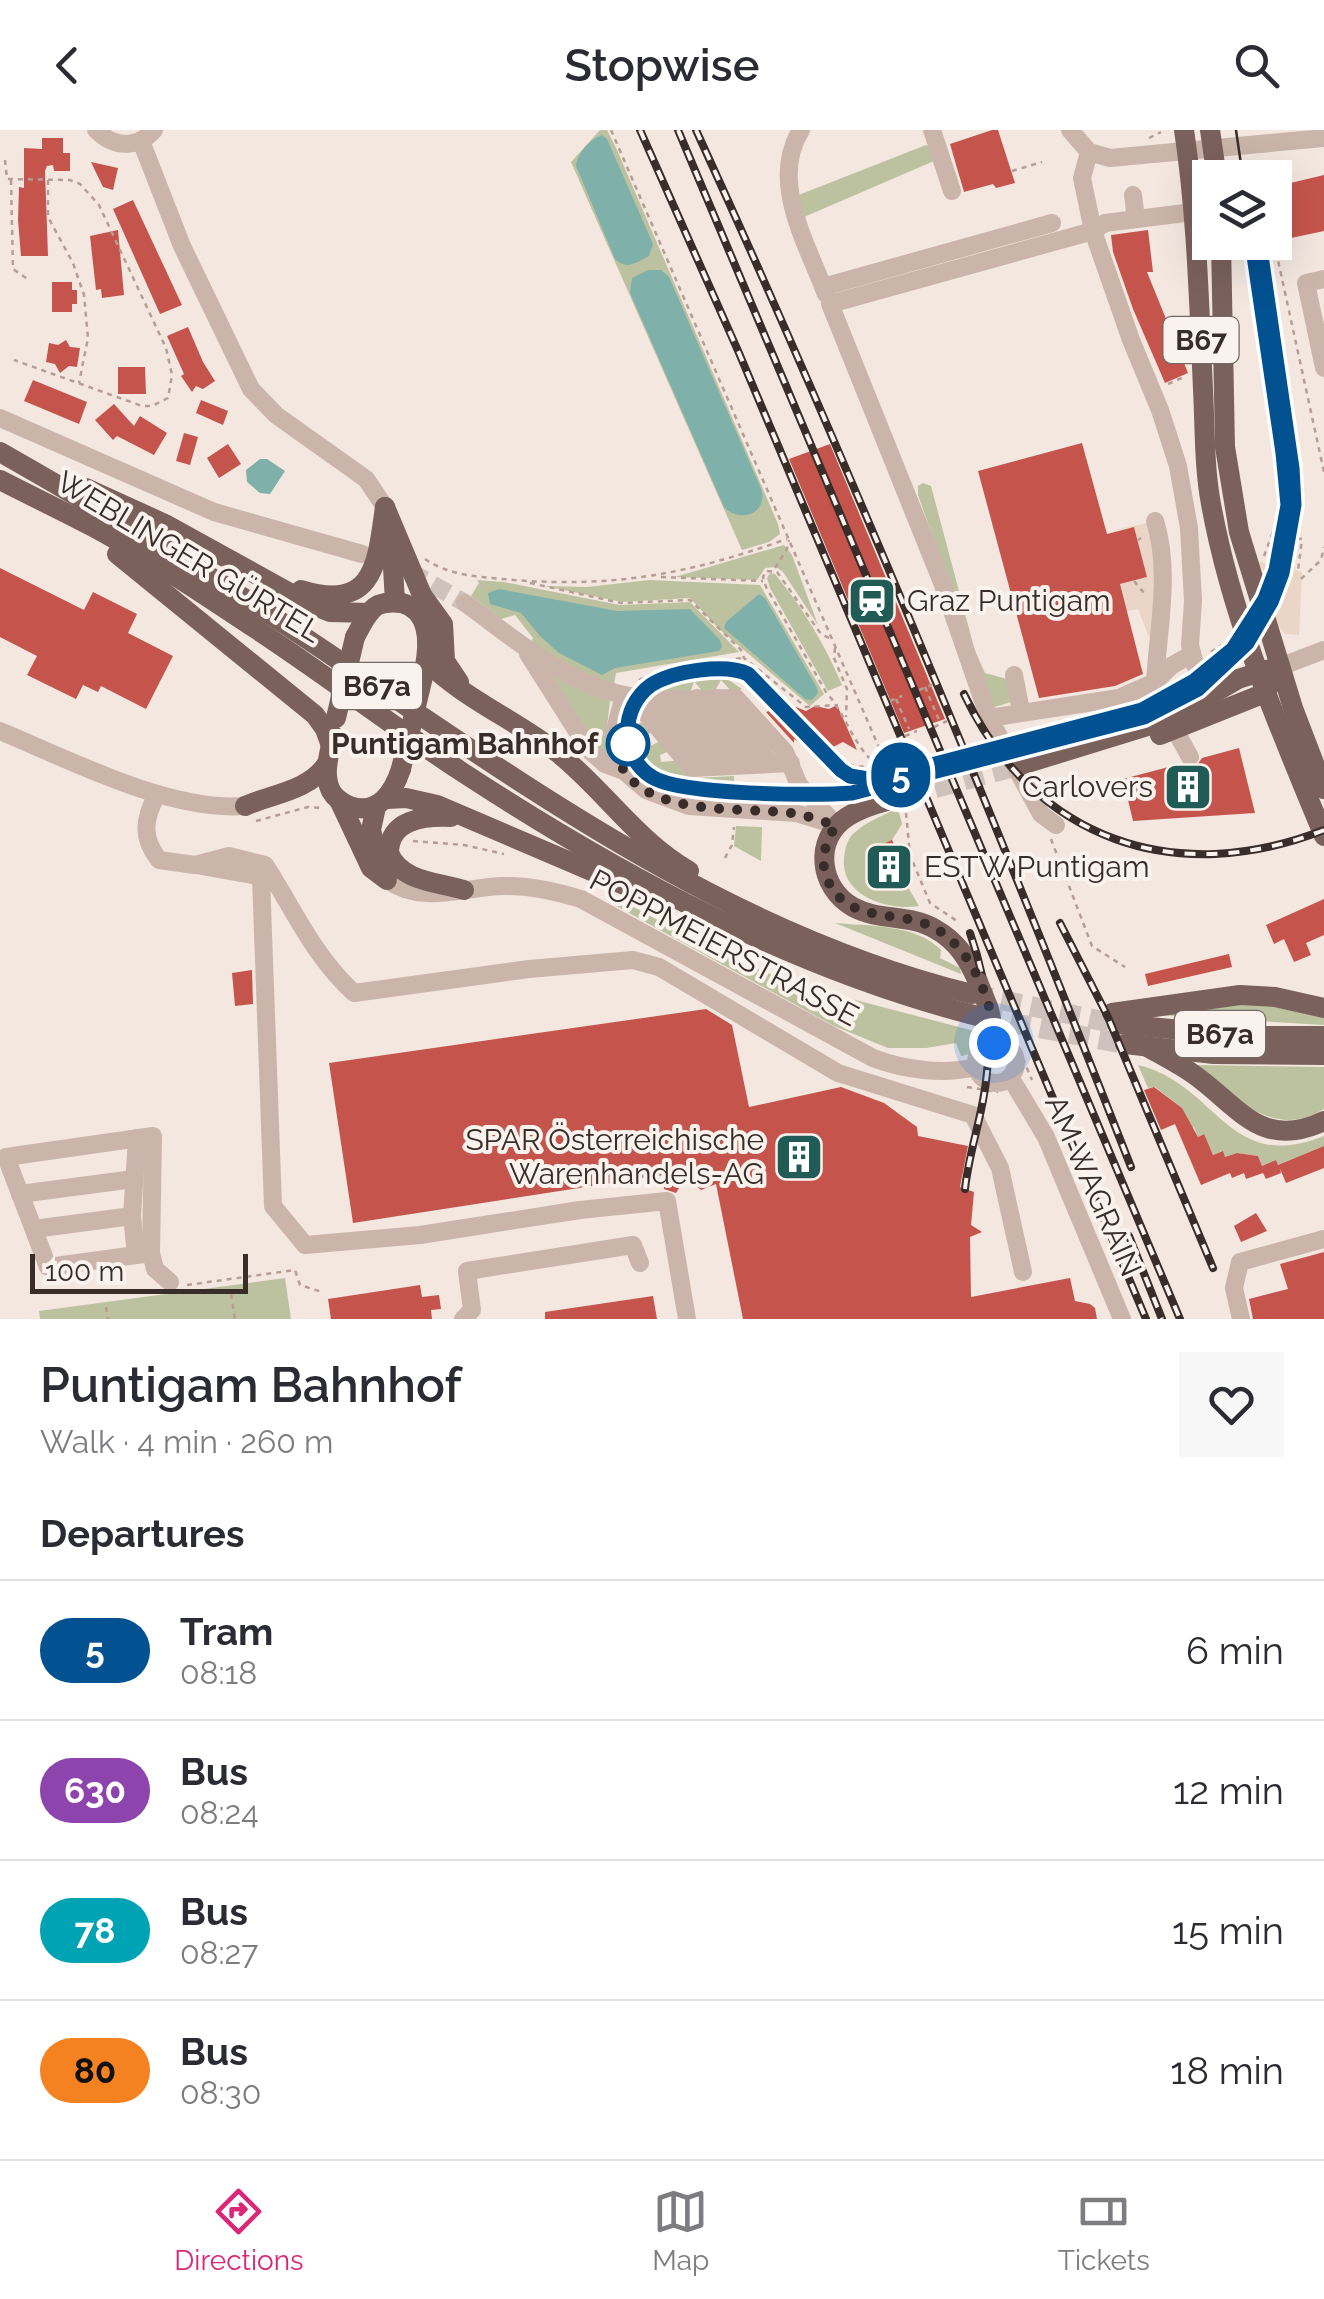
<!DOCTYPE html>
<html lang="en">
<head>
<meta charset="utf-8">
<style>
  :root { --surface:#fff; --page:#f7f7f7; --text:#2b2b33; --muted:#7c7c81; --line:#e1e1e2; --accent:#db2777 }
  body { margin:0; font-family:Raleway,sans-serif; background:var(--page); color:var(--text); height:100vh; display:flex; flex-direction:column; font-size:38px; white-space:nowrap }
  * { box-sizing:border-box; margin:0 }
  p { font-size:32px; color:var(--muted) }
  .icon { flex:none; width:55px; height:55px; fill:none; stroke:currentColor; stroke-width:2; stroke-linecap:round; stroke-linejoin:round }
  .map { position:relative; height:1189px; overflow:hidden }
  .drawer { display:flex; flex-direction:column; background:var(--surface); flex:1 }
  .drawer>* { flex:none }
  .badge { padding:0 20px; border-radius:32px; font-size:35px; line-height:65px }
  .buttons { position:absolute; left:1192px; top:30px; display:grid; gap:20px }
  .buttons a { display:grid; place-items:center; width:100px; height:100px; border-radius:0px; background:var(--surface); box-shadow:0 10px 40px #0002; font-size:50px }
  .scale { position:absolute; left:30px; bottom:25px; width:218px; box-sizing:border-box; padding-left:10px; border:5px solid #392d2a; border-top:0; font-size:28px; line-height:35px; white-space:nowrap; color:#392d2a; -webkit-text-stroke:8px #faf2ed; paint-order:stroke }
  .you { position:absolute; width:50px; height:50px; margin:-25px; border:8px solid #fff; border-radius:50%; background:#1a73e8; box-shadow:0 0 0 15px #1a73e833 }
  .map>.badge { position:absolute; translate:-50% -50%; box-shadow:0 0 0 5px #fff }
  h2 { padding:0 40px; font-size:38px; line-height:90px }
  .round { display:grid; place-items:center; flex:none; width:105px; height:105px; border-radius:0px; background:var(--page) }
  .summary { display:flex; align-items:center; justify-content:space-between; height:170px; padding:0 40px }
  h1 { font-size:48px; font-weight:600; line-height:75px }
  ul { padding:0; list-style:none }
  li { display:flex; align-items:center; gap:30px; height:140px; padding:0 40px; border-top:2px solid var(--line) }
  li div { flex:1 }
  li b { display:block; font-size:38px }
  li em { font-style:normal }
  li .badge { min-width:110px; font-weight:700; text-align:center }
  header { display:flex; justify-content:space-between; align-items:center; height:130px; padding:0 40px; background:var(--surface); font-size:45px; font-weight:600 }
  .tabs { display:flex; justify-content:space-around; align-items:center; height:140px; border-top:2px solid var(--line); background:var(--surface); font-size:28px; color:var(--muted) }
  .tabs a { display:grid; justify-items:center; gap:5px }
  .tabs .on { color:var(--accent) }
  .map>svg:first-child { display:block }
</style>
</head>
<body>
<header><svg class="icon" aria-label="back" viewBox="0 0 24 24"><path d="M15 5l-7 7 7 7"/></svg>Stopwise<svg class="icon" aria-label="search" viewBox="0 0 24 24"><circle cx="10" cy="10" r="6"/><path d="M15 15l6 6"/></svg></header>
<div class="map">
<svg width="1324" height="1189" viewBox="0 0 1324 1189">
  <rect width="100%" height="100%" fill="#f3e7e0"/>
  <g fill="#bcc29f">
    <path d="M600,0H607L617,20L778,394L780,404L769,412L742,420L571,32Z"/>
    <path d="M926,15L931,17L934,31L804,87L796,66Z"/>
    <path d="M923,353L931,356L975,521L985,543L1007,549L1014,571L995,577L992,574L918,365V356Z"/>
    <path d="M784,415L792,425L818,495L783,442L776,437L765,438L757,450L675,447Z"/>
    <path d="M770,443L775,444C803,478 825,515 842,555L828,561L770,458L767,448Z"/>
    <path d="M477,450L504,452L620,475L690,472L739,522L616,543L614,555L592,550L530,513L533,508L515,485L501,489L471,466L479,453Z"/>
    <path d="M649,450L760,455L824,564L810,576L719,499L690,468L622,472L544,456L587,457Z"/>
    <path d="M542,538L610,571L606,605L612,631L603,627Z"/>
    <path d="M706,545L729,550L742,559L737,563L731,561L721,550L715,561H702L694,551L691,561H651L670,552Z"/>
    <path d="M631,592L643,593L653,599L643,612L646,618L663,610L672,620L660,625L661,632L681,630L695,648L734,646V656C685,653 629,658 631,592Z"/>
    <path d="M898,678L902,694L892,710L908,745L905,752L919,776C888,781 840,766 844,728C845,721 846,713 851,706C863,693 882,686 898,678Z"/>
    <path d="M736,696L762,697L761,731L734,716Z"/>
    <path d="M618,768L704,816L794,854L982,903C980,917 974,924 961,926L956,913L926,918H888L834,896L611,773Z"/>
    <path d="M835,793C868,796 916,794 941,820L940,828L960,838L961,844Z"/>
    <path d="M1261,873L1324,886V895L1158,885L1221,874Z"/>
    <path d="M1138,935C1218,954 1227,1045 1324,1006V1016L1278,1035L1276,1030L1262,1036L1258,1026L1237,1023L1225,1027L1222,1021L1213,1025L1203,1004L1198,1007L1194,997L1190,998L1182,978L1155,957L1148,958Z"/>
    <path d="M1198,935L1324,937V979C1273,1010 1236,968 1197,937Z"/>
    <path d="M285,1148L291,1189H40L39,1181Z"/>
  </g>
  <g fill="#ebd5c7">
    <path d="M1164,389L1168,428L1162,509L1149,507L1138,479L1126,481L1120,454L1147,447L1134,397L1106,402Z"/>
    <path d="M1262,432L1270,437V440L1286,445L1290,438L1302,442L1299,505L1285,504L1275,492L1278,473L1267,444L1257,433Z"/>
  </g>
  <g fill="#7fb0aa">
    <path d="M602,5L607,9L653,114L649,126C637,132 627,141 615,129L576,36C577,24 590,9 602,5Z"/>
    <path d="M648,140H661L669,147L762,361C766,385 739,393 724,377L630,163L632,148Z"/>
    <path d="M260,329H267L285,341L270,364L260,363L247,352L246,340Z"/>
    <path d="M499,459L617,481L690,479L720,510L722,517L719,521L615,538L602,545L559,523L540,506L521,483L490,474L488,463Z"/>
    <path d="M759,464L765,468L817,558L818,563L812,570L805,569L724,498L726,492Z"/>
  </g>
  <g fill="#c5554c">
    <path d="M992,0H998L1015,53L996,58L993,54L964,62L950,14Z"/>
    <path d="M42,8H63V23H70V41H54L53,35L47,36L45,41L48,126H21L18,90L19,57L24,58V18L42,19Z"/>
    <path d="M91,32L118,38L113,60L103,57Z"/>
    <path d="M1324,45V101L1291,108L1278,56Z"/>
    <path d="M133,70L182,175L160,184L113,79Z"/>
    <path d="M118,100L124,165L102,168L101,159L96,160L90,106Z"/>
    <path d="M1148,100L1153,142H1147L1188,243L1165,253L1133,179L1113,122L1111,105Z"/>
    <path d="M52,152H72V160H77V174H72V182H52Z"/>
    <path d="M188,197L203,232L215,251L203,259L196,256L192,262L181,246L184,244L167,206Z"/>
    <path d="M66,210L70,217L80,218L77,237L69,236L60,243L55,234L46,232L49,213L58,215Z"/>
    <path d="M118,237H145L146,264H118Z"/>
    <path d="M33,250L87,272L79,294L24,271Z"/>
    <path d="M201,270L228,281L223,295L196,283Z"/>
    <path d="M114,274L134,296L140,286L167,303L154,325L117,306L113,310L95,290Z"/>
    <path d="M184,303L198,307L190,335L176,331Z"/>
    <path d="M1082,313L1107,404L1134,397L1147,447L1120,454L1143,544L1115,556L1039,568L978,341Z"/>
    <path d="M228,314L241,334L219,348L207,328Z"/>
    <path d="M830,314L945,589L904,603L789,329Z"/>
    <path d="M0,438L84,480L93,462L137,484L128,503L173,526L146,579L101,556L98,562L83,555L76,569L27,545L37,526L0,507Z"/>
    <path d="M837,575L857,620L843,612L831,618L816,606L813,620L794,609V613L766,582L778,578L788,581L796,577L806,581L815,576L829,579Z"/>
    <path d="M1239,618L1255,683L1133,691L1123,649L1180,634L1189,639L1195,638L1202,628Z"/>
    <path d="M892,710L908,745L881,757L869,730L885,723L881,715Z"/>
    <path d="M1324,769V805L1306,813L1311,825L1294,832L1284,809L1274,814L1266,795Z"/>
    <path d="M1229,824L1232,837L1148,856L1145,844Z"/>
    <path d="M252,840L253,874L235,876L232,843Z"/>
    <path d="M706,879L732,895L749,977L841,957L884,973L917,997L918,1006L968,1016L960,1057L974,1062L971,1095L982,1102L970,1107L971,1167L1070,1148L1075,1171L1090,1174L1095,1178L1097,1189H743L716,1054L701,1060L686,1047L676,1063L664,1059L663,1045L353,1093L329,933Z"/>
    <path d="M1154,957L1182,978L1198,1007L1204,1004L1213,1025L1223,1021L1225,1027L1237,1023L1258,1026L1262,1036L1276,1030L1278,1035L1324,1016V1038L1286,1053L1280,1039L1281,1043L1266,1049L1263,1043L1246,1049L1244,1043L1232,1048L1230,1043L1201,1055L1175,994L1161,1000L1144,960Z"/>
    <path d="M1256,1083L1267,1101L1241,1112L1234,1096Z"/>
    <path d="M1324,1122V1189H1253L1249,1169L1288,1159L1280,1134Z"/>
    <path d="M420,1155L422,1167L439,1165L441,1179L431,1180L432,1189H331L328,1169Z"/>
    <path d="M653,1166L657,1189H545V1182Z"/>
  </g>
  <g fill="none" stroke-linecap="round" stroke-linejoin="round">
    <path stroke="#cec2bc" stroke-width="18" stroke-dasharray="18 9" stroke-linecap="butt" d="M409,441L465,473"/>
    <g stroke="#cec2bc" stroke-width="20" stroke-dasharray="20 10" stroke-linecap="butt">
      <path d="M906,666L1021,635"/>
      <path d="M972,864L1117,894"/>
      <path d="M981,887L1125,914"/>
    </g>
    <g stroke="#b79e95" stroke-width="2.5" stroke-dasharray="5 5" stroke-linecap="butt">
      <path d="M611,0L881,622"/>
      <path d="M1149,8L1161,2"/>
      <path d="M5,30L7,49L70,50L80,54L99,75L166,218L172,245L168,268L152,276H142L14,230"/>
      <path d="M1259,31L1262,48"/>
      <path d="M1012,41L1042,32"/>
      <path d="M11,50L13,139L29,150"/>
      <path d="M48,50V87L73,133L84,165L88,208L79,253"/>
      <path d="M1274,112L1324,342"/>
      <path d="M1173,201L1183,228"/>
      <path d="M1168,254L1184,247"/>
      <path d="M1297,408L1302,409L1298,441"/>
      <path d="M1138,410L1141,408"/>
      <path d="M1264,426L1273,402L1277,403"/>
      <path d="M425,429C451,447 484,447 514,450C617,458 691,443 787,409"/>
      <path d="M775,438L787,419L789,410"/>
      <path d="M1293,439V436"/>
      <path d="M661,447L763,451"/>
      <path d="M1301,449L1321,430L1324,417"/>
      <path d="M1134,451L1144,463"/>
      <path d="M530,453L621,473L690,470L741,520L744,528L806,577L838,575"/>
      <path d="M829,508L821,504L777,442L766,441L763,447L766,457L826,562C846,584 855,621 880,637"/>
      <path d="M835,518L834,528L847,559L846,587"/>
      <path d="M1211,522L1222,515L1230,520"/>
      <path d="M639,550L659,540L742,528"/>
      <path d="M925,557L939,590"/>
      <path d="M770,560L772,558"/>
      <path d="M919,560L932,555"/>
      <path d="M760,569L765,564"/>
      <path d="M896,569L909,599"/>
      <path d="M890,571L902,566"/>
      <path d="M934,597L947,591"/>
      <path d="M905,606L917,601"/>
      <path d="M800,612L803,610"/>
      <path d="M831,626L834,623"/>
      <path d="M840,630L857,637L892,634"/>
      <path d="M824,633L826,630"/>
      <path d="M906,683L910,725L930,773L957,791"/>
      <path d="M256,691L308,677L321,678"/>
      <path d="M1051,709L1092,816L1125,837"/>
      <path d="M413,711L464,715L504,724"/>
      <path d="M725,728L732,715L734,697"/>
      <path d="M1015,910L1032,950"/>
      <path d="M967,957L998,962"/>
      <path d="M187,1155L295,1140L300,1155L322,1162"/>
      <path d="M231,1164L235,1189"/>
      <path d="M106,1177L108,1189"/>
    </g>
    <g stroke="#cbb5ab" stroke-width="18">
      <path d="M96,0C114,18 137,19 154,0"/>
      <path d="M801,0C769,51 807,114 826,164"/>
      <path d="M932,0L952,61"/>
      <path d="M1070,0L1089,22L1110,28L1324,8"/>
      <path d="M141,11L182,116L251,259L276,285L366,349L385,377"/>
      <path d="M1089,22L1082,48L1093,101L1131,210L1160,280L1178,336L1189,398L1193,471L1190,515L1195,535L1210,557L1217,560"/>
      <path d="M1133,65L1136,89"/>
      <path d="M1324,149L1306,153L1324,238"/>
      <path d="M823,157L1052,93"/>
      <path d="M0,288L214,382L362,424"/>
      <path d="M1155,391C1171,441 1158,500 1155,552"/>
      <path d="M465,473C518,511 566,556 634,567C666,573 703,568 736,568L785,622L799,655L836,695"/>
      <path d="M528,524L589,620L605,634L624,641L646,660L689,676L796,683L835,695"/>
      <path d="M1282,536L1324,520"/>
      <path d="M1014,545L1021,581"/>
      <path d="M641,568L647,585L692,638L791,633"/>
      <path d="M655,568L712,637"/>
      <path d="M677,568L730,636"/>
      <path d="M697,568L749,635"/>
      <path d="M717,568L771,634"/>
      <path d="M989,588L1119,568L1155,552L1171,536L1192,524"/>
      <path d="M1175,600L1190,627"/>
      <path d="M0,601C70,630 169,682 245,676"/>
      <path d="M624,641L614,604L624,565"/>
      <path d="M157,664C144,689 141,707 159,730L195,735L229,726L265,735C295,781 312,824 354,863L529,839L633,830L659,837L838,943L973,985L1000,1038L1023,1142"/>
      <path d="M1056,695L1041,684L989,588L943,455L830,174L1093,101L1105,93L1193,82"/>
      <path d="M196,735L269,748"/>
      <path d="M261,748L273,1076L305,1115L420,1105L580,1080L667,1071L687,1189"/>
      <path d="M387,750C422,775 464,757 503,756C530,755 555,761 581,769L873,928C905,940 943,945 976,937"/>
      <circle cx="996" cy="933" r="20"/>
      <path d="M1010,947L1046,1007L1122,1189"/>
      <path d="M20,1064L134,1049"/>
      <path d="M132,1086L137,1008"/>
      <path d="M34,1099L132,1086L136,1125"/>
      <path d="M151,1123L48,1137L6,1027L153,1006L151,1123L155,1139L170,1152"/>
      <path d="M463,1189L472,1180L467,1141L633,1115L640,1133"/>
      <path d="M1241,1189L1234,1158L1240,1132L1324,1109"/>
    </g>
    <g stroke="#7b615c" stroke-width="20">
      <path d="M1184,0C1197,86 1199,173 1203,259C1205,297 1204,337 1211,374C1232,490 1279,597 1324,706"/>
      <path d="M1210,0L1217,48"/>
      <path d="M1221,112L1225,317L1239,402L1293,578L1324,659"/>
      <path d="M0,322C107,383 213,446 316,515C522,653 726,804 972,864"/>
      <path d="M0,350C31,366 63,381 95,398C150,428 203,464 256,499C326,545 392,596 462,642C623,747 794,840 981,887"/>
      <path d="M86,358L165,394L308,473L330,482L369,483"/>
      <path d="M385,377L422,465L443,494L445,531L459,552"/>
      <path d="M391,403L395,472"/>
      <path d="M117,424L315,585L325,599L331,616"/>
      <path d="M301,460C375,482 377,433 385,377"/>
      <path d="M355,507C361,497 367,481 378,475C385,472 394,472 402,473C432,481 429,517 424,541"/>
      <path d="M426,531C464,569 516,590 558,623C604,660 637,711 689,741"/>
      <path d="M333,605C330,623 322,643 331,661C335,668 342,673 350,676C378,686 393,663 401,639"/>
      <path d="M1160,605L1265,563L1272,552"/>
      <path d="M1021,635L1167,590L1238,549L1270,539"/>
      <path d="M906,666C886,671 865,676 847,687C813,709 819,758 853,777C878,791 910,784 935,799C957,811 968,829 978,852"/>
      <path d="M387,669L406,668L437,675L636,760"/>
      <path d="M339,670L371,738L387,750"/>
      <path d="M245,676C272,664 308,661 326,635"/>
      <path d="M376,677L371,700L378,730"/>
      <path d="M451,687C424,686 389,689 389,723C401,752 438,752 464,760"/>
      <path d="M1112,883L1240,865L1275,867L1324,878"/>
      <path d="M1117,894L1247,906H1324"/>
      <path d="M1125,914L1214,924L1324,925"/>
      <path d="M1149,918C1165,927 1181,935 1196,946C1241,979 1262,1020 1324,991"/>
    </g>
    <g stroke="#392d2a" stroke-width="2.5">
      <path d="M1236,0L1243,48"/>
      <path d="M1259,112L1293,352V393L1282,443"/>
      <path d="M787,581C774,567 760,547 742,540C727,535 711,539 696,542C679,545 660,548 646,559C614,586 624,638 663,653C686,662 714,659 739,660C792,663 839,666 891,654"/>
      <path d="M815,613C835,635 851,653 883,649"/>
      <path d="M1015,621L1144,587L1198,559"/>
    </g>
    <g stroke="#392d2a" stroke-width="8">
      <g id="rail">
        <path d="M640,0L739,223L1146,1189"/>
        <path d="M678,0L1180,1189"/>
        <path d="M696,0C852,341 995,689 1131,1037"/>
        <path d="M964,564C1034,711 1176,758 1324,700"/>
        <path d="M1060,793L1107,885L1213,1138"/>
        <path d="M965,1059C969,1022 982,987 986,951C993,901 987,851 970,803"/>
        <path d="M1129,1106L1162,1189"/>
      </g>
    </g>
    <use href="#rail" stroke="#faf2ed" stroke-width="4" stroke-dasharray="11" stroke-linecap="butt"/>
    <path stroke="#b79e95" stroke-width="2.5" stroke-dasharray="5 5" stroke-linecap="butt" d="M881,622L904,677"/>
    <g stroke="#7b615c" stroke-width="20">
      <path d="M336,588L355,507"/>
      <path d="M401,639L423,547"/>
      <path d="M978,852L989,879L994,906"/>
    </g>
  </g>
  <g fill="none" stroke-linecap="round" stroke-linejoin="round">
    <g stroke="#fff" stroke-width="22">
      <path id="line" d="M1252,112L1283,323L1288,375L1276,440L1265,469L1233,519L1194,551L1142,580L874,650L850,646L841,640L748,544C725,533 673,541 651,555C620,577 619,627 652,647C680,665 815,666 852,663L1144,587L1198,559L1247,513L1271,472L1282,443L1294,375L1292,338L1259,112"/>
    </g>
    <use href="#line" stroke="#025191" stroke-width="15"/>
    <path stroke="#392d2a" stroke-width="10" stroke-dasharray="0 18" d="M628,614L616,616C618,623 620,633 623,639C652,687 744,677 791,683C807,685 822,691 836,696C826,710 820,729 826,746C845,798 902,777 938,800C973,822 994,873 994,913"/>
  </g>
  <defs>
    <g id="station-square" transform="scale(2.5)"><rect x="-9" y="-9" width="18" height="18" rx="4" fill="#205b55" stroke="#faf2ed"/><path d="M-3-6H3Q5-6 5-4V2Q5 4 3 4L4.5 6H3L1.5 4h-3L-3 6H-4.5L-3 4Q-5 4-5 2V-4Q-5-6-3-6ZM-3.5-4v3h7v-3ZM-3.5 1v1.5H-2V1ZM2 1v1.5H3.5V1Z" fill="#fff"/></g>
    <g id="building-square" transform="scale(2.5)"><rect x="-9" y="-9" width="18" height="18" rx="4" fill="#205b55" stroke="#faf2ed"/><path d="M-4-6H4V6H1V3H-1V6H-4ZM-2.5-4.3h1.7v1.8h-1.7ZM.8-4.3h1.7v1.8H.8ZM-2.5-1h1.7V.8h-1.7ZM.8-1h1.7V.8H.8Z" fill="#fff"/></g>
  </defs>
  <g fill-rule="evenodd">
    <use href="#station-square" x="872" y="471"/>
    <use href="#building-square" x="1188" y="657"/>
    <use href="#building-square" x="889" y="737"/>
    <use href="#building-square" x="799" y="1027"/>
  </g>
  <circle fill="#fff" stroke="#025191" stroke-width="5" cx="628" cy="614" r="20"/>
  <g text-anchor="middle" stroke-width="8" stroke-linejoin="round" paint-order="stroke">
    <g fill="#faf2ed" stroke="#736864" stroke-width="2.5">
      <rect x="1163.5" y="187" width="75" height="46" rx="8"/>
      <rect x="332" y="533" width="90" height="46" rx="8"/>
      <rect x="1175" y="881" width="90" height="46" rx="8"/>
    </g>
    <g font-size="28" font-weight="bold" fill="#392d2a">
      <text x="1201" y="220">B67</text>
      <text x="377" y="566">B67a</text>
      <text x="1220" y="914">B67a</text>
    </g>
    <g font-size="30" fill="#392d2a" stroke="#faf2ed">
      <text transform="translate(189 427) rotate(31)" y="10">WEBLINGER GÜRTEL</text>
      <text transform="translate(724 818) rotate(28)" y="10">POPPMEIERSTRASSE</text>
      <text transform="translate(1093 1056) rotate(66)" y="10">AM WAGRAIN</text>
    </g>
    <g font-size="30" fill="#392d2a" stroke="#faf2ed" text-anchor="start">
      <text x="907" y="481">Graz Puntigam</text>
      <text x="1153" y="667" text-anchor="end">Carlovers</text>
      <text x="924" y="747">ESTW Puntigam</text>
      <text x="764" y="1020" text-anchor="end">SPAR Österreichische<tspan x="764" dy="34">Warenhandels-AG</tspan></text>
    </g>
    <g font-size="30" font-weight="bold" fill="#392d2a" stroke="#faf2ed" text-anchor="end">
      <text x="598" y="624">Puntigam Bahnhof</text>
    </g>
  </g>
</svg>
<div class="buttons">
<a><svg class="icon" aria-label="layers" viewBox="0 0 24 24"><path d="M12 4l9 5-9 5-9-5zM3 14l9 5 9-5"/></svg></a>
</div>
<div class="scale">100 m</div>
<div class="you" style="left:994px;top:913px"></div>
<b class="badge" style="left:901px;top:645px;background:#025191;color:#fff">5</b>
</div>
<section class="drawer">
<div class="summary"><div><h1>Puntigam Bahnhof</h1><p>Walk · 4 min · 260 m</p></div><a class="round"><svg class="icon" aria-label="heart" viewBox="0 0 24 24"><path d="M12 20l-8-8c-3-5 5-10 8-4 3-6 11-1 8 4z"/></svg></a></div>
<h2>Departures</h2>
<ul>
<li><span class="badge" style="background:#025191;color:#fff">5</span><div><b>Tram</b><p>08:18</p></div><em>6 min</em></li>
<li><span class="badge" style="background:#8e44ad;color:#fff">630</span><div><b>Bus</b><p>08:24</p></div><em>12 min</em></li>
<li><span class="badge" style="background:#00a3b4;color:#fff">78</span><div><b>Bus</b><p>08:27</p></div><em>15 min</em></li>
<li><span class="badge" style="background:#f58220;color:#111">80</span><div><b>Bus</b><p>08:30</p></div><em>18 min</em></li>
</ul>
</section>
<nav class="tabs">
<a class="on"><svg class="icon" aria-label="directions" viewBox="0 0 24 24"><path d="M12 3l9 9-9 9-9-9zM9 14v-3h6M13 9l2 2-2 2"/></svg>Directions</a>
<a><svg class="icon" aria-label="map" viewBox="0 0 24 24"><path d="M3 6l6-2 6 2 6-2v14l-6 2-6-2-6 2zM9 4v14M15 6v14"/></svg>Map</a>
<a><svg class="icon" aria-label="tickets" viewBox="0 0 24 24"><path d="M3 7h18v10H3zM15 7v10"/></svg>Tickets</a>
</nav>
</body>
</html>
